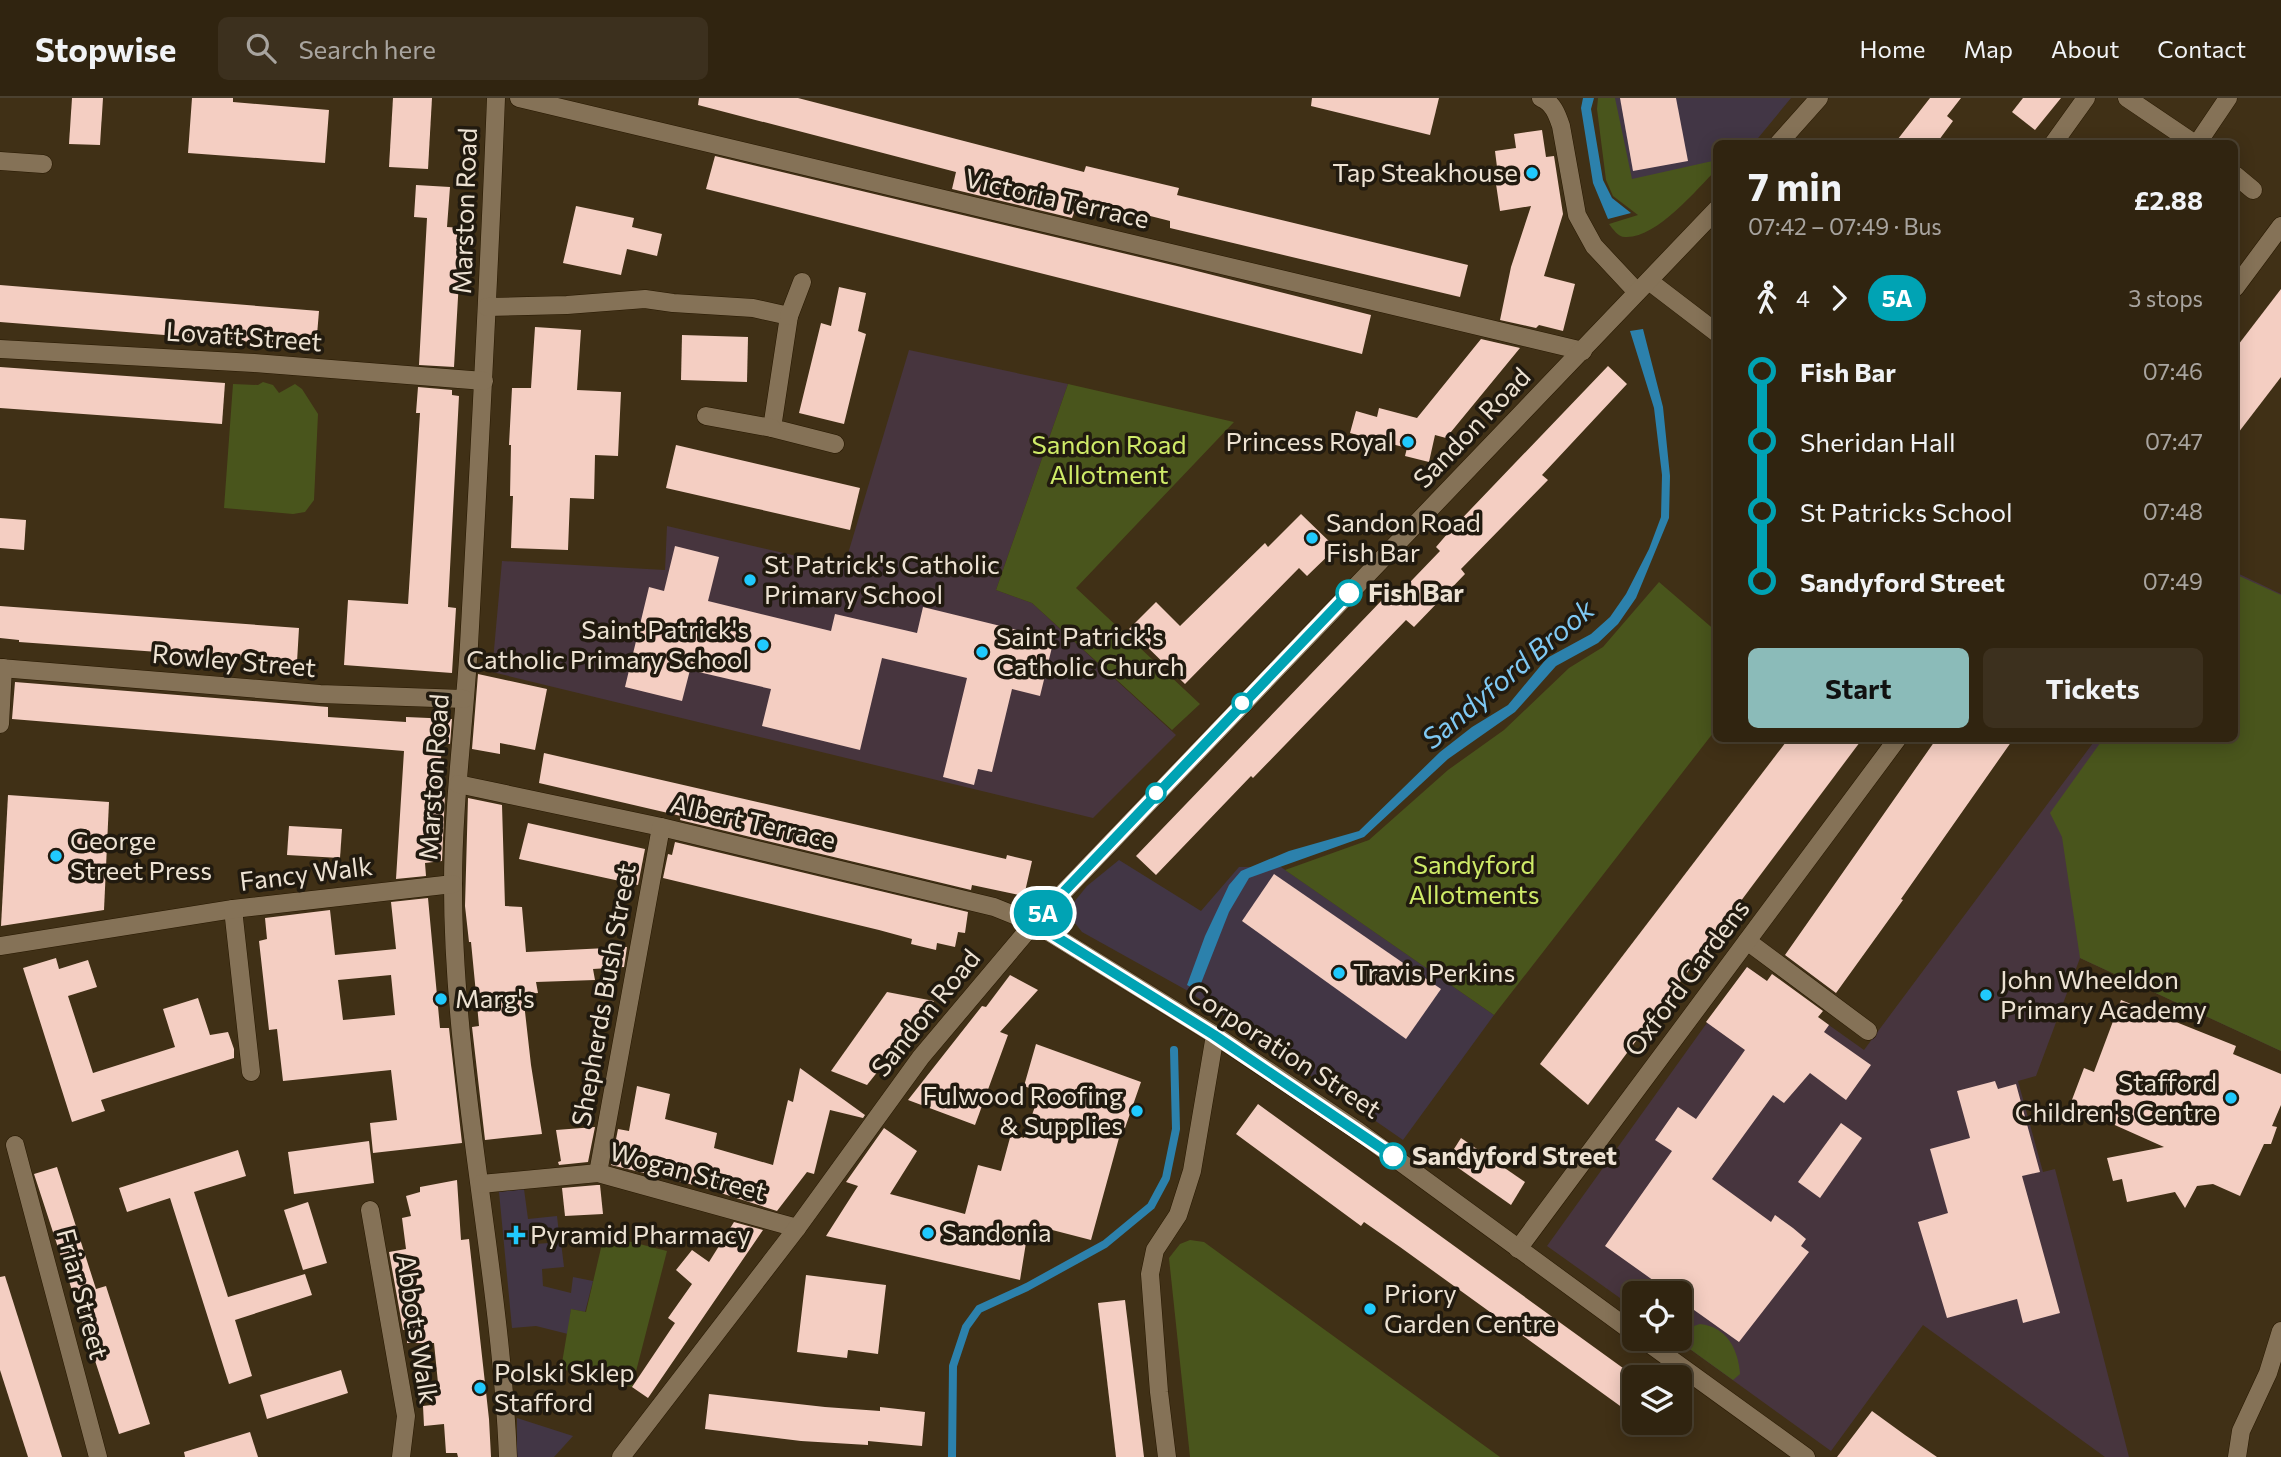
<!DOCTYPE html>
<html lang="en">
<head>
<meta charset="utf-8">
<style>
  :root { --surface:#302410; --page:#3c301e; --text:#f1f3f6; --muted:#a8a49f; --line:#4b4130; --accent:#8bbbb9 }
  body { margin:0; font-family:Commissioner,sans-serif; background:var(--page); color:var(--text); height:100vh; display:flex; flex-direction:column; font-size:26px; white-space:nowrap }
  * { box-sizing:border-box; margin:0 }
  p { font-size:23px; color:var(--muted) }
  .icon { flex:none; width:38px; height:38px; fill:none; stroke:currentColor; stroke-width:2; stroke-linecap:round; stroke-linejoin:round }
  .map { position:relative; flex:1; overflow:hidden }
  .sheet { position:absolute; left:1713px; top:42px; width:525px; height:602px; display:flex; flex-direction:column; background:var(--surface); border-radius:10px; box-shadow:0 4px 18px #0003,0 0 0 2px var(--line) }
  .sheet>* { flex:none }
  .badge { padding:0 14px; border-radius:23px; font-size:24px; line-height:46px }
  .fabs { position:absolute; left:1622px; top:1183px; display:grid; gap:14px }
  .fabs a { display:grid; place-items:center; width:70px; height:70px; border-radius:10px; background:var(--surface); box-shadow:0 4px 18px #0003,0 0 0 2px var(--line); font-size:35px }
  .map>.badge { position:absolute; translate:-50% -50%; box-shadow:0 0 0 4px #fff }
  .legs { display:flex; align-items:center; gap:10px; height:77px; padding:0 35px; font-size:23px }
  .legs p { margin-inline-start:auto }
  .overview { display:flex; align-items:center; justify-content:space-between; height:119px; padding:0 35px }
  h1 { font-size:38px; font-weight:700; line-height:52px }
  .primary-button { display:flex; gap:14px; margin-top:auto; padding:14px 35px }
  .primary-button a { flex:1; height:80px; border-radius:10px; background:var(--accent); color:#111; font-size:28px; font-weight:700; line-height:80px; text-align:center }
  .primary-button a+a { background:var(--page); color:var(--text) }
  ul { padding:0 35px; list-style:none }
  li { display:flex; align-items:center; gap:24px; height:70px; font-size:26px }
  li i { display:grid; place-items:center; width:10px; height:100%; margin:0 9px; background:currentColor }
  li i::after { content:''; width:18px; height:18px; margin:-9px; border:5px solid; border-radius:50%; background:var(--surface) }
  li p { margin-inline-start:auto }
  li:first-child i { background:linear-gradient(#0000 50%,currentColor 0) }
  li:last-child i { background:linear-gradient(currentColor 50%,#0000 0) }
  header { display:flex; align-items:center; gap:42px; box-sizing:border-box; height:98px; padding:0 35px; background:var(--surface); border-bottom:2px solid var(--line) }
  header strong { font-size:33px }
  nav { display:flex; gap:38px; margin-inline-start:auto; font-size:24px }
  .search { width:490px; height:63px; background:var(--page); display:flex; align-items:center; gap:18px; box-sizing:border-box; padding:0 24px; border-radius:10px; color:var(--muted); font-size:26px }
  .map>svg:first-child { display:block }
</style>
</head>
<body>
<header>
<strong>Stopwise</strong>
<div class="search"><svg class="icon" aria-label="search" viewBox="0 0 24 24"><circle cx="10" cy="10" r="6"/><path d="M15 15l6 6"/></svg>Search here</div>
<nav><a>Home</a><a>Map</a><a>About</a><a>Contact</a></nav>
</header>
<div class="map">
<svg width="2281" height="1359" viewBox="0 0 2281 1359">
  <rect width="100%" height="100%" fill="#403016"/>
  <g fill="#423645">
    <path d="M1611,0H1791L1754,45L1717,46V67L1630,87Z"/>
    <path d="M1119,762L1201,813L1239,769H1281L1494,917L1403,1042L1188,893L1082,834L1075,825L1072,815L1074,804L1087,788Z"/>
    <path d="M524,1091L528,1121L557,1118L559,1136L536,1138V1146L561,1144L564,1169L542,1171L543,1188L571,1195L573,1179L593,1183L585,1214L571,1211L568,1236L536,1228L512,1230L499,1094Z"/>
    <path d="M517,1320L573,1338L554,1359H517Z"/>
  </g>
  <g fill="#47353e">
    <path d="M909,252L1068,286L996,492L1032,505L1176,637L1093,720L492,574L502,463L665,472L667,428L844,469Z"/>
    <path d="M2235,474L2281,496V953L2080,860L2036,978L2018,983L2043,1074L2055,1071L2129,1359H2105L1923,1227L1831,1353L1676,1241H1680V1195H1634V1210L1547,1148L1747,869L1864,952L2096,641L2235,640Z"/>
  </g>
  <g fill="#49551c">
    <path d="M1598,0H1615L1632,81L1717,62V71C1696,92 1656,141 1625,139C1618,139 1613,131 1609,126L1638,117L1613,98L1606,82L1597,11Z"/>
    <path d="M263,284L273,287L279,295L295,286L302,291L318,316L314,402L305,414L293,416L224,410L233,286L258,287Z"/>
    <path d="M1068,286L1234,324L1076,490L1200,606L1172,632L1032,505L996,492Z"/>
    <path d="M2235,476L2281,497V953L2080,860L2062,739L2050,715L2103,641L2235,640Z"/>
    <path d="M1659,484L1717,534V630L1494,917L1285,772L1369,742L1448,672L1504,632L1569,570L1603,549Z"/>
    <path d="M604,1137L667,1153L632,1289L561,1271L571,1211L586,1214Z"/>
    <path d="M1190,1142L1204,1144L1500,1359H1190L1169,1160L1180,1146Z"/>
    <path d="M1700,1226C1727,1229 1738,1251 1740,1276L1733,1282L1683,1246C1685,1235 1689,1229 1700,1226Z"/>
  </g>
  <g fill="#2c81ac">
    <path d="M1583,0H1594L1591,11L1603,82L1612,100L1631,115L1608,121L1593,85L1581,10Z"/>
    <path d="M1643,231L1663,309L1670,378L1669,420L1636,500L1618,526L1598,545L1556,568L1515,614L1448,661L1364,739L1249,780L1229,814L1198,893L1187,887L1205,838L1229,787L1241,773L1289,753L1359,733L1440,654L1472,629L1508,607L1547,560L1591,536L1610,519L1626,496L1649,451L1661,419L1662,377L1654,310L1630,233Z"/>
  </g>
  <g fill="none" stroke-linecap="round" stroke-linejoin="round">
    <path stroke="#2c81ac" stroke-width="8" d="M952,1359L953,1268L966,1229L979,1211L1027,1189L1105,1146L1151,1108L1166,1080L1176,1031L1174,952"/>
  </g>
  <g fill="#f4cec2" fill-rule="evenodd">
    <path d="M72,0H103L100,47L69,46Z"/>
    <path d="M192,0H233V4L329,12L325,65L188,55Z"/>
    <path d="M393,0H432L428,71L389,69Z"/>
    <path d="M699,0H798L1084,74L1086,68L1179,90L1177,97L1468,167L1460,199L1170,130V123L1079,100L1072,120L952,91L956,74L698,7Z"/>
    <path d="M1312,0H1439L1430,37L1311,8Z"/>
    <path d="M1620,0H1676L1688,63L1633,73Z"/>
    <path d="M1930,0H1961L1947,18L1953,23L1936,46H1894Z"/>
    <path d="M2023,0H2061L2035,32L2012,14Z"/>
    <path d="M1542,32L1546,59L1554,58L1563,116L1544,178L1575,186L1563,233L1539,227L1536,230L1500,222L1511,169L1531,108L1500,113L1496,86L1499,85L1495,53L1516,50L1514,36Z"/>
    <path d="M715,58L1181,169L1371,217L1362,256L706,91Z"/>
    <path d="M416,87L450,89L447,129L462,130L454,269L419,267L427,120L414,119Z"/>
    <path d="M576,108L634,120L632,129L662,136L657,158L627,151L621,177L563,165Z"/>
    <path d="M0,187L319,213L316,249L0,224Z"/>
    <path d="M839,189L866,195L858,233L866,236L844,326L799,315L821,225L831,228Z"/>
    <path d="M2281,191V279L2235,339V251Z"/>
    <path d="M535,229L581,232L577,292L621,294L618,358L595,357L594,401L570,400L568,452L511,450L513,398H510L511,347H509L512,290H531Z"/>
    <path d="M682,237L748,239L747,284L681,282Z"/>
    <path d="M1481,241L1520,250L1446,340L1435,337L1429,364L1405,358L1407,350L1350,335L1356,313L1377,319L1379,310L1417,320Z"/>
    <path d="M1608,268L1627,286L1542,377L1548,382L1461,471L1465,476L1414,529L1406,522L1253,680L1251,678L1156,777L1136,758L1384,500L1389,506L1440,453L1436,449L1448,435Z"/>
    <path d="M0,269L225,285L222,326L0,310Z"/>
    <path d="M418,289L452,292V297L459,298L448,509L456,510L452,575L344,567L348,502L408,506L420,315H416Z"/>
    <path d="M676,347L860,390L850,432L666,390Z"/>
    <path d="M1301,416L1336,450L1307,478L1299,470L1185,586L1129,531L1156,504L1180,528L1265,445L1268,449Z"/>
    <path d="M0,420L26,422L24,452L0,450Z"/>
    <path d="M675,448L719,459L708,503L831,533L835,516L917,535L923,509L1054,541L1040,598L1012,591L992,674L978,671L974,687L943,679L967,580L882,560L860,652L762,628L771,591L690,572L682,603L625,589L649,489L664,493Z"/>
    <path d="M0,508L299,530L297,564L19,544V542L0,540Z"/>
    <path d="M478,576L547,591L535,652L500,645V656L472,651Z"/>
    <path d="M15,584L328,609V619L406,624V619L452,621L450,646L442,645L439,694L445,695L442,763L425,765L426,778L396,781L404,653L12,621Z"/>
    <path d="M1789,640H1863L1588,1007L1540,966Z"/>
    <path d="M1937,640H2014L1901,801L1903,802L1836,895L1785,857Z"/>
    <path d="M544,655L1006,761L1007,757L1032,763L1024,798L972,787L971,792L680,722L681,718L539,685Z"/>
    <path d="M8,697L109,704L104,812L1,828Z"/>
    <path d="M468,700L502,707L505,808L522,809L526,854L627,849L624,869L593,871L595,882L536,884L538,895L523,896L531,967L542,1036L485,1042L472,929L479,928L477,906L471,844H469L465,808Z"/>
    <path d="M528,725L645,751L638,787L519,761Z"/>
    <path d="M289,728L342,731L340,760L287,757Z"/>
    <path d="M675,744L968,814L965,835L958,834L955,849L937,845L936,852L911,846L912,841L879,832L663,780L668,756L672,757Z"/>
    <path d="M1274,776L1441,891L1406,941L1242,823Z"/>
    <path d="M428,800L440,930H449L462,1045L373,1055L370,1025L397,1022L391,972L283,983L277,931L269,932L259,843L267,841L265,820L330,812L335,857L396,851L391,804ZM391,877L395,917L343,922L338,882Z"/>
    <path d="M56,860L59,871L88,862L97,889L68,898L93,975L175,949L163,911L198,900L210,937L228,934L234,951V960L101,1002L105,1013L72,1024L23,870Z"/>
    <path d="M1747,869L1767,883L1772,876L1823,913L1818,919L1829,927L1824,934L1871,967L1846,1002L1810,975L1784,1005L1773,997L1712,1081L1771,1124L1775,1117L1793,1130L1806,1141L1801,1148L1809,1154L1739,1244L1680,1202V1195H1671L1605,1148L1672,1053L1655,1042L1678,1009L1696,1021L1745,952L1706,924Z"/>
    <path d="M1010,877L1038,892L1000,934L1008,937L975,1027L908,1002L982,908L986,909Z"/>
    <path d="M887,894L934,903L867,987L831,973Z"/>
    <path d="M2121,902L2236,948L2233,956L2281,976V1007L2272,1028L2277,1029L2271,1046H2264L2240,1098L2213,1086L2197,1088L2185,1110L2175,1094L2127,1104L2122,1081L2113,1083L2107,1060L2164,1049L2070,1007L2084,970L2094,974Z"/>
    <path d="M1036,946L1141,984L1125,1030L1122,1029L1091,1142L1029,1126L1020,1182L826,1138L858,1088L846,1084L884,1030L917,1053L890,1096L965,1116L978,1067L1001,1073L1011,1036L1024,1040L1040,994L1024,988Z"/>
    <path d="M800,970L865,1017L863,1020L830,1012L814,1076L807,1074L777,1113L702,1089L611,1067L618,1031L629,1033L637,988L670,996L665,1021L717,1035L714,1050L773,1067L788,1002L793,1004Z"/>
    <path d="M1995,983L1998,991L2016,986L2040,1074L2022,1078L2060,1215L2023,1225L2017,1201L1947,1220L1918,1124L1948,1115L1930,1051L1970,1040L1957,993Z"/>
    <path d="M1258,1006L1634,1278V1318L1400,1149L1364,1124L1361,1128L1236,1036Z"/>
    <path d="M1841,1025L1862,1040L1820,1100L1798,1084Z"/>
    <path d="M595,1029L588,1064L559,1067L558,1064L561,1063L556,1032Z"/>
    <path d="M1461,1040L1525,1084L1511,1107L1447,1062Z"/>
    <path d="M369,1043L374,1085L294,1096L288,1054Z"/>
    <path d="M238,1052L246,1078L194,1094L228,1199L305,1176L312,1197L235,1222L252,1278L229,1286L170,1100L127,1114L119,1090Z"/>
    <path d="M57,1069L96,1191L106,1188L150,1326L119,1336L34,1076Z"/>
    <path d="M457,1082L461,1142L469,1141L489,1321L491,1359H458L457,1355H446L444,1326L424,1328L423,1308L431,1307V1296L439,1295L434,1245H407L408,1231L403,1232L389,1154L406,1151L402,1120L411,1118L406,1098L420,1094V1089Z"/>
    <path d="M597,1087H600L603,1116L565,1118L562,1090Z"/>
    <path d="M308,1104L327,1165L303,1172L284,1112Z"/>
    <path d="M734,1124L763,1132L648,1300L632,1289L675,1225L668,1220L692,1186L676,1172L692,1152L709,1164Z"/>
    <path d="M806,1177L886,1187L878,1256L848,1252L847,1260L797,1254Z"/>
    <path d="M5,1178L30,1257L62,1359H28L0,1272V1179Z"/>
    <path d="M1125,1202L1144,1359H1116L1098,1205Z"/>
    <path d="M341,1272L348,1295L267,1321L260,1297Z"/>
    <path d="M709,1296L825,1309L880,1313V1309L925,1314L922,1348L868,1343V1347L801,1343L705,1331Z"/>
    <path d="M1872,1313L1905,1337L1937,1359H1837Z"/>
    <path d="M250,1334L258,1359H185L184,1354Z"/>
  </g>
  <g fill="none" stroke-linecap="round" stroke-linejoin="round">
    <g stroke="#271800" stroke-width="19">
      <g id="street">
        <path d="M496,0C489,183 479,365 469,547C464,627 453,707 453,787C453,979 500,1167 508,1359"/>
        <path d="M519,0L1583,253"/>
        <path d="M1541,0C1553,5 1557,16 1561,28L1577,117L1594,148L1637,194"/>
        <path d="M2127,0L2195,46"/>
        <path d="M2053,46L2086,0"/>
        <path d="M2197,46L2228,0"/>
        <path d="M0,63L43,66"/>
        <path d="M2235,77L2253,92"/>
        <path d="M1649,183L1717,235"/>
        <path d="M2235,190L2281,128"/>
        <path d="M487,209L567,207L645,201L673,205L753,210L789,218L772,330L835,346"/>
        <path d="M789,218L802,184"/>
        <path d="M0,251L254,265L484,283"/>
        <path d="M706,318L772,330"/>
        <path d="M0,570L320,596L464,601"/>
        <path d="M0,626L3,570"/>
        <path d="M458,686L661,729L994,809L1034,825"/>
        <path d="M233,811L251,974"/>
        <path d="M1747,843L1868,933"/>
        <path d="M0,848L233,811L453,786"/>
        <path d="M15,1047L98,1359"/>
        <path d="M598,1075L661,729"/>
        <path d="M481,1086L598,1075L797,1130"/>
        <path d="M370,1112L406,1318L401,1359"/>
        <path d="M1518,1151L1898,640"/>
        <path d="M1167,1359L1159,1294L1150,1176L1155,1152L1178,1117L1192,1073L1215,937"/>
        <path d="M2237,1359L2241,1333L2268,1275L2281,1233"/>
      </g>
    </g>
    <g stroke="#271800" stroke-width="19">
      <g id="secondary">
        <path d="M1778,46L1819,0"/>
        <path d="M1034,825L1215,937L1358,1033L1634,1235"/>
        <path d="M1643,1241L1806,1359"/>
        <path d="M621,1359L797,1130L921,959L1034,825L1717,111"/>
      </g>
    </g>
    <use href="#street" stroke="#857257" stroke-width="18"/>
    <use href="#secondary" stroke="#857257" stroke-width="18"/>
  </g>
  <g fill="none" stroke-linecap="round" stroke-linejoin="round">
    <g stroke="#fff" stroke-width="16">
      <path id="line-1" d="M1349,495L1034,825L1214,937L1393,1058"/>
    </g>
    <use href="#line-1" stroke="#00a3b4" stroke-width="10"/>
  </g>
  <g fill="#20c9fd" stroke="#211a0f" stroke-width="2.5">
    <circle cx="1532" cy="75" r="7"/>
    <circle cx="1408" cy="344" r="7"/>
    <circle cx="1312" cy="440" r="7"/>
    <circle cx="750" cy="482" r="7"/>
    <circle cx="763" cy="547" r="7"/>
    <circle cx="982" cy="554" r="7"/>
    <circle cx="56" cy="758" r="7"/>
    <circle cx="1339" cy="875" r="7"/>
    <circle cx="1986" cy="897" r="7"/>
    <circle cx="441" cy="901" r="7"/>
    <circle cx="2231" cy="1000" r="7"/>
    <circle cx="1137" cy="1013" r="7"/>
    <circle cx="928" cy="1135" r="7"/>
    <path d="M512.5 1126.5h7v7h7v7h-7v7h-7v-7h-7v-7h7z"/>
    <circle cx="1370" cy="1211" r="7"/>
    <circle cx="480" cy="1290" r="7"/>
  </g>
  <g fill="#fff" stroke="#00a3b4" stroke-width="3.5">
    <circle cx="1349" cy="495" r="12"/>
    <circle cx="1242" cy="605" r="9"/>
    <circle cx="1156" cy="695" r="9"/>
    <circle cx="1393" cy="1058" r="12"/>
  </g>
  <g text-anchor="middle" stroke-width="7" stroke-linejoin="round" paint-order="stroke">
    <g font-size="26" fill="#ede2d3" stroke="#211a0f" text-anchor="start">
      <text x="1518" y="84" text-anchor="end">Tap Steakhouse</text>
      <text x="1394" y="353" text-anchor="end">Princess Royal</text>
      <text x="1326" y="434">Sandon Road<tspan x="1326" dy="30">Fish Bar</tspan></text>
      <text x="764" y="476">St Patrick's Catholic<tspan x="764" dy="30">Primary School</tspan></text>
      <text x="749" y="541" text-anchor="end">Saint Patrick's<tspan x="749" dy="30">Catholic Primary School</tspan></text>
      <text x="996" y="548">Saint Patrick's<tspan x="996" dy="30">Catholic Church</tspan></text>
      <text x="70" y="752">George<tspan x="70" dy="30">Street Press</tspan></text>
      <text x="1353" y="884">Travis Perkins</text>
      <text x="2000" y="891">John Wheeldon<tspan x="2000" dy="30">Primary Academy</tspan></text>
      <text x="455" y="910">Marg's</text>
      <text x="2217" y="994" text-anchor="end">Stafford<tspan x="2217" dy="30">Children's Centre</tspan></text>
      <text x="1123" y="1007" text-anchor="end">Fulwood Roofing<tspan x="1123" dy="30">&amp; Supplies</tspan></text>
      <text x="942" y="1144">Sandonia</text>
      <text x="530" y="1146">Pyramid Pharmacy</text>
      <text x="1384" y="1205">Priory<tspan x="1384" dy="30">Garden Centre</tspan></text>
      <text x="494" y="1284">Polski Sklep<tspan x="494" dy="30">Stafford</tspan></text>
    </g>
    <g font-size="26" fill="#ede2d3" stroke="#211a0f">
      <text transform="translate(1057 101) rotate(13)" y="9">Victoria Terrace</text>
      <text transform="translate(465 113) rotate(-88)" y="9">Marston Road</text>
      <text transform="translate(244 239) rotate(4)" y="9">Lovatt Street</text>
      <text transform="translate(1472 330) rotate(-46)" y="9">Sandon Road</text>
      <text transform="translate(234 563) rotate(5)" y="9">Rowley Street</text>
      <text transform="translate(434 679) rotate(-86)" y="9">Marston Road</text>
      <text transform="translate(753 724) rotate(13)" y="9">Albert Terrace</text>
      <text transform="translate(306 776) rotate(-7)" y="9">Fancy Walk</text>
      <text transform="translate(1687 880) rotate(-53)" y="9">Oxford Gardens</text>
      <text transform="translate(604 897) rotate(-80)" y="9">Shepherds Bush Street</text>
      <text transform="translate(926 915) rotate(-51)" y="9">Sandon Road</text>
      <text transform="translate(1284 953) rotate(33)" y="9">Corporation Street</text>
      <text transform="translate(688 1074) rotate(15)" y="9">Wogan Street</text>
      <text transform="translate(82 1196) rotate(75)" y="9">Friar Street</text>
      <text transform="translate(417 1231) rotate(81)" y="9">Abbots Walk</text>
    </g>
    <g font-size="26" fill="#cfeb68" stroke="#211a0f">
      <text x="1109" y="356">Sandon Road<tspan x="1109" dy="30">Allotment</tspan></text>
      <text x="1474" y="776">Sandyford<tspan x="1474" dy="30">Allotments</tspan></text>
    </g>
    <g font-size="26" font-weight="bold" fill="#ede2d3" stroke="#211a0f" text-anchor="start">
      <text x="1368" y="504">Fish Bar</text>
      <text x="1412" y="1067">Sandyford Street</text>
    </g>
    <g font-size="28" font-style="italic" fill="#7fc9f4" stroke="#211a0f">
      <text transform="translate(1508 576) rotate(-40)" y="10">Sandyford Brook</text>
    </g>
  </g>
</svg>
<div class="fabs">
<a><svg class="icon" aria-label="locate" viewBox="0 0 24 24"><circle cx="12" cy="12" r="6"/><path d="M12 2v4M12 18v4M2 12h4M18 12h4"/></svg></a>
<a><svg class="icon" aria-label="layers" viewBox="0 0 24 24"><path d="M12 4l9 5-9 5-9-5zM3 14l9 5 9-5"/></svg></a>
</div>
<b class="badge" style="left:1043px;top:815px;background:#00a3b4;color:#fff">5A</b>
<section class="sheet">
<div class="overview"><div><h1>7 min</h1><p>07:42 – 07:49 · Bus</p></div><b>£2.88</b></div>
<div class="legs"><svg class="icon" aria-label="walk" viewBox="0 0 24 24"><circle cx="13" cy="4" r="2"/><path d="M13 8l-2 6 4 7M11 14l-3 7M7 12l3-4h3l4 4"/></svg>4<svg class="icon" aria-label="forward" viewBox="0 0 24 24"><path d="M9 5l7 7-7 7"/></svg><b class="badge" style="background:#00a3b4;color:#fff">5A</b><p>3 stops</p></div>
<ul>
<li><i style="color:#00a3b4"></i><b>Fish Bar</b><p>07:46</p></li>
<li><i style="color:#00a3b4"></i><span>Sheridan Hall</span><p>07:47</p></li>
<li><i style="color:#00a3b4"></i><span>St Patricks School</span><p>07:48</p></li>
<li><i style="color:#00a3b4"></i><b>Sandyford Street</b><p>07:49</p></li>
</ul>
<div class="primary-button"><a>Start</a><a>Tickets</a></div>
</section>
</div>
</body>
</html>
